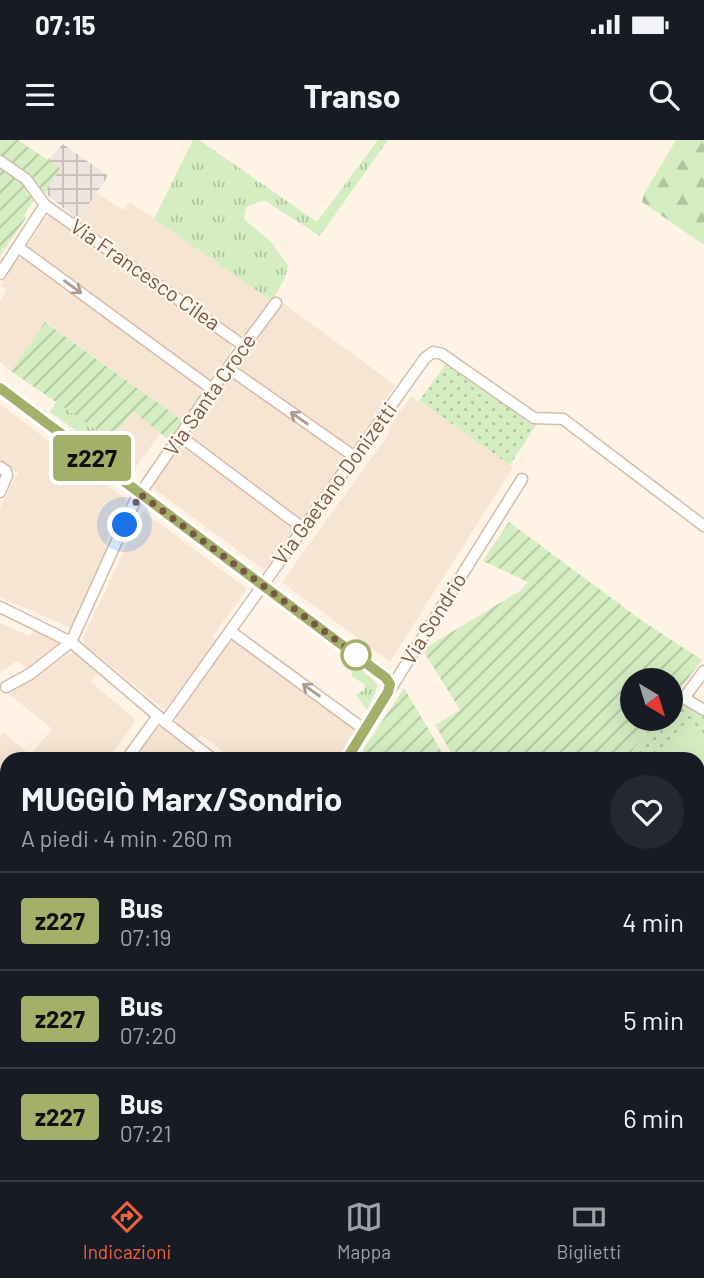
<!DOCTYPE html>
<html lang="it">
<head>
<meta charset="utf-8">
<style>
  :root { --surface:#171b24; --page:#242831; --text:#f1f3f6; --muted:#9ea1a6; --line:#363941; --accent:#f2613f }
  body { margin:0; font-family:Barlow,sans-serif; background:var(--page); color:var(--text); height:100vh; display:flex; flex-direction:column; font-size:26px; white-space:nowrap }
  * { box-sizing:border-box; margin:0 }
  p { font-size:23px; color:var(--muted) }
  .icon { flex:none; width:38px; height:38px; fill:none; stroke:currentColor; stroke-width:2; stroke-linecap:round; stroke-linejoin:round }
  .map { position:relative; flex:1; overflow:hidden }
  .sheet { position:absolute; left:0px; top:612px; width:705px; height:429px; display:flex; flex-direction:column; background:var(--surface); border-radius:21px 21px 0 0; box-shadow:0 7px 28px #0002 }
  .sheet>* { flex:none }
  .badge { padding:0 14px; border-radius:5px; font-size:24px; line-height:46px }
  .needle { width:46px; rotate:142deg }
  .tools { position:absolute; left:620px; top:528px; display:grid; gap:14px }
  .tools a { display:grid; place-items:center; width:63px; height:63px; border-radius:50%; background:var(--surface); box-shadow:0 7px 28px #0002; font-size:35px }
  .you { position:absolute; width:35px; height:35px; margin:-18px; border:5px solid #fff; border-radius:50%; background:#1a73e8; box-shadow:0 0 0 10px #1a73e833 }
  .map>.badge { position:absolute; translate:-50% -50%; box-shadow:0 0 0 4px #fff }
  .round { display:grid; place-items:center; flex:none; width:74px; height:74px; border-radius:37px; background:var(--page) }
  .head { display:flex; align-items:center; justify-content:space-between; height:119px; padding:0 21px }
  h1 { font-size:33px; font-weight:700; line-height:52px }
  ul { padding:0; list-style:none }
  li { display:flex; align-items:center; gap:21px; height:98px; padding:0 21px; border-top:2px solid var(--line) }
  li div { flex:1 }
  li b { display:block; font-size:26px }
  li em { font-style:normal }
  li .badge { min-width:77px; font-weight:700; text-align:center }
  .status { display:flex; justify-content:space-between; align-items:center; height:49px; padding:0 35px; background:var(--surface); direction:ltr }
  .status svg { height:19px; fill:currentColor }
  header { display:flex; justify-content:space-between; align-items:center; height:91px; padding:0 21px; background:var(--surface); font-size:32px; font-weight:700 }
  .tabs { display:flex; justify-content:space-around; align-items:center; height:98px; border-top:2px solid var(--line); background:var(--surface); font-size:19px; color:var(--muted) }
  .tabs a { display:grid; justify-items:center; gap:4px }
  .tabs .active { color:var(--accent) }
  .map>svg:first-child { display:block }
</style>
</head>
<body>
<div class="status"><b>07:15</b><svg viewBox="0 0 49 12"><path d="M0 12V9h3v3zM5 12V6h3v6zM10 12V3h3v9zM15 12V0h3v12zM26 1h20v11H26zM47 4h2v5h-2z"/></svg></div>
<header><svg class="icon" aria-label="menu" viewBox="0 0 24 24"><path d="M4 6h16M4 12h16M4 18h16"/></svg>Transo<svg class="icon" aria-label="search" viewBox="0 0 24 24"><circle cx="10" cy="10" r="6"/><path d="M15 15l6 6"/></svg></header>
<div class="map">
<svg width="704" height="1040" viewBox="0 0 704 1040">
  <defs>
    <pattern id="industrial-grid" width="8" height="8" patternUnits="userSpaceOnUse" patternTransform="scale(1.75)"><rect width="8" height="8" fill="#ede5df"/><path d="M0 4h8M4 0v8" fill="none" stroke="#c5bcb7"/></pattern>
    <pattern id="grass-tufts" width="24" height="20" patternUnits="userSpaceOnUse" patternTransform="scale(1.75)"><rect width="24" height="20" fill="#d4edc1"/><path d="M3 7l-1-3M5 7V3M7 7l1-3M15 17l-1-3M17 17v-4M19 17l1-3" fill="none" stroke="#b1c39f"/></pattern>
    <pattern id="forest-firs" width="22" height="20" patternUnits="userSpaceOnUse" patternTransform="scale(1.75)"><rect width="22" height="20" fill="#d4edc1"/><path d="M5 1l3.5 6h-7zM16 11l3.5 6h-7z" fill="#b1c39f"/></pattern>
    <pattern id="park-dots" width="8" height="8" patternUnits="userSpaceOnUse" patternTransform="scale(1.75)"><rect width="8" height="8" fill="#d4edc1"/><path d="M2 2h.1M6 6h.1" fill="none" stroke="#b1c39f" stroke-width="1.8" stroke-linecap="round"/></pattern>
    <pattern id="garden-furrows" width="10" height="10" patternUnits="userSpaceOnUse" patternTransform="scale(1.75)"><rect width="10" height="10" fill="#d4edc1"/><path d="M-1 1l2-2M0 10L10 0M9 11l2-2" fill="none" stroke="#b1c39f"/></pattern>
  </defs>
  <rect width="100%" height="100%" fill="#fef3e4"/>
  <g fill="#f6e5d2">
    <path d="M97,53L123,70L130,62L272,161L247,194L241,196L78,80Z"/>
    <path d="M50,76L231,203L232,208L211,239L206,240L29,111L27,106L46,77Z"/>
    <path d="M22,117L201,246V254L183,281L46,182L11,231L0,222V161L7,150L0,145L14,121Z"/>
    <path d="M283,163L395,245L354,306L349,307L237,228Z"/>
    <path d="M232,236L347,319L302,380L189,295L227,237Z"/>
    <path d="M411,256L513,327L390,522L282,442L388,295L390,286Z"/>
    <path d="M0,264L127,360L105,404L108,407L71,488L0,457V368L18,333L0,319Z"/>
    <path d="M133,271L161,293L132,332L104,311Z"/>
    <path d="M184,306L294,387L295,389L264,430L152,347L179,308Z"/>
    <path d="M143,371L247,449L213,496L217,500L166,568L163,569L84,504L83,498Z"/>
    <path d="M0,483L30,496L36,489L59,502V506L27,529L17,521L0,532Z"/>
    <path d="M230,501H234L358,592L337,619H233L201,595L197,600L176,584V577Z"/>
    <path d="M68,514H76L98,532L91,542L134,578L135,582L107,619L7,620V676H0V596L3,592L30,615L52,589L9,554Z"/>
    <path d="M162,587L204,619L132,620L154,589Z"/>
    <path d="M66,1034H170L176,1040H72Z"/>
  </g>
  <g fill="url(#industrial-grid)">
    <path d="M63,4L108,36L78,80L45,53L60,28L48,20Z"/>
    <path d="M0,884L7,891L6,1010L0,999Z"/>
    <path d="M704,988V1040H657L662,1034H698V994Z"/>
  </g>
  <g fill="url(#grass-tufts)">
    <path d="M193,0H199L317,82L378,0H388L320,96L264,60L246,67L244,79L271,102L288,125L285,138L272,161L154,79Z"/>
    <path d="M56,262L111,300L104,311L50,272Z"/>
    <path d="M349,521L374,540L378,546L367,570L356,555L365,549V545L352,536Z"/>
  </g>
  <path fill="url(#forest-firs)" d="M676,0H704V105L642,62L644,54Z"/>
  <g fill="url(#park-dots)">
    <path d="M446,224L536,285L510,325L419,261Z"/>
    <path d="M675,555L704,574V719L698,721V620H626L657,579H670V562Z"/>
    <path d="M698,872L704,874V966L698,961Z"/>
    <path d="M207,1034H481L476,1040H213Z"/>
  </g>
  <g fill="url(#garden-furrows)">
    <path d="M0,0H18L60,28L45,53L37,56L24,75L26,78L0,116Z"/>
    <path d="M45,182L183,281L169,300L133,271L111,300L11,231Z"/>
    <path d="M509,382L641,480L702,520L670,562V541H632V579H657L626,619L517,620L510,614L501,619H455L435,585L460,570L424,512L427,507L520,451L528,442L483,421Z"/>
    <path d="M404,548L446,619H368L363,610Z"/>
  </g>
  <g fill="#d4edc1">
    <path d="M686,583L704,595V677L698,673V620L661,619Z"/>
    <path d="M704,719V874L698,872V721Z"/>
  </g>
  <g fill="none" stroke-linecap="round" stroke-linejoin="round">
    <path stroke="#9cd4dc" stroke-width="2.5" d="M698,879L704,881"/>
    <g stroke="#d3bcab" stroke-width="13">
      <g id="street">
        <path d="M0,21L26,39L45,65L244,206"/>
        <path d="M18,107L212,249"/>
        <path d="M0,134L45,65"/>
        <path d="M228,228L355,317"/>
        <path d="M0,248L383,536L390,544L388,552"/>
        <path d="M180,296L304,389"/>
        <path d="M0,327L6,331L7,336L0,352"/>
        <path d="M0,467L71,502L165,582L214,620"/>
        <path d="M230,491L365,590"/>
        <path d="M704,531L684,558L704,570"/>
        <path d="M6,547L30,534L71,502L135,361L212,249L276,163"/>
        <path d="M165,582L425,218L433,212L442,214L534,278L563,279L704,386"/>
        <path d="M126,620L158,576"/>
        <path d="M346,620L522,339"/>
        <path d="M0,683L7,682"/>
        <path d="M0,802L7,791"/>
        <path d="M698,965L704,970"/>
        <path d="M698,987L704,980"/>
        <path d="M0,1012L7,1023"/>
        <path d="M13,1034L17,1040"/>
        <path d="M41,1040L46,1034"/>
        <path d="M485,1040L490,1034"/>
        <path d="M650,1040L656,1034"/>
      </g>
    </g>
    <g stroke="#d6bca9" stroke-width="18">
      <g id="secondary">
        <path d="M0,865L7,871"/>
        <path d="M187,1034L194,1040"/>
      </g>
    </g>
    <use href="#street" stroke="#fff" stroke-width="10"/>
    <use href="#secondary" stroke="#fff" stroke-width="14"/>
  </g>
  <defs><path id="oneway-shaft" d="M-6 0H5M1.5-3L5.5 0L1.5 3" fill="none" stroke-width="1.6" stroke-linecap="round" stroke-linejoin="round" transform="scale(1.75)"/></defs>
  <g stroke="#af9a91">
    <use href="#oneway-shaft" transform="translate(73 147) rotate(36)"/>
    <use href="#oneway-shaft" transform="translate(299 278) rotate(-145)"/>
    <use href="#oneway-shaft" transform="translate(311 550) rotate(-144)"/>
  </g>
  <g fill="none" stroke-linecap="round" stroke-linejoin="round">
    <g stroke="#fff" stroke-width="16">
      <path id="line" d="M0,248L386,538L390,544L388,552L346,620"/>
    </g>
    <use href="#line" stroke="#a4b069" stroke-width="10"/>
    <path stroke="#795747" stroke-width="7" stroke-dasharray="0 12.6" d="M125,385L140,354L363,520L356,515"/>
  </g>
  <circle fill="#fff" stroke="#a4b069" stroke-width="3.5" cx="356" cy="515" r="14"/>
  <g text-anchor="middle" stroke-width="5" stroke-linejoin="round" paint-order="stroke">
    <g font-size="21" fill="#795747" stroke="#fff7ec">
      <text transform="translate(145 135) rotate(35)" y="7">Via Francesco Cilea</text>
      <text transform="translate(210 255) rotate(-55)" y="7">Via Santa Croce</text>
      <text transform="translate(335 344) rotate(-54)" y="7">Via Gaetano Donizetti</text>
      <text transform="translate(434 479) rotate(-58)" y="7">Via Sondrio</text>
    </g>
  </g>
</svg>
<div class="tools">
<a><svg class="needle" viewBox="-14 -14 28 28"><path d="M0-13l5 13h-10z" fill="#e53935"/><path d="M0 13l5-13h-10z" fill="#9ea1a6"/></svg></a>
</div>
<div class="you" style="left:125px;top:385px"></div>
<b class="badge" style="left:92px;top:318px;background:#a4b069;color:#111">z227</b>
<section class="sheet">
<div class="head"><div><h1>MUGGIÒ Marx/Sondrio</h1><p>A piedi · 4 min · 260 m</p></div><a class="round"><svg class="icon" aria-label="heart" viewBox="0 0 24 24"><path d="M12 20l-8-8c-3-5 5-10 8-4 3-6 11-1 8 4z"/></svg></a></div>
<ul>
<li><span class="badge" style="background:#a4b069;color:#111">z227</span><div><b>Bus</b><p>07:19</p></div><em>4 min</em></li>
<li><span class="badge" style="background:#a4b069;color:#111">z227</span><div><b>Bus</b><p>07:20</p></div><em>5 min</em></li>
<li><span class="badge" style="background:#a4b069;color:#111">z227</span><div><b>Bus</b><p>07:21</p></div><em>6 min</em></li>
</ul>
</section>
</div>
<nav class="tabs">
<a class="active"><svg class="icon" aria-label="directions" viewBox="0 0 24 24"><path d="M12 3l9 9-9 9-9-9zM9 14v-3h6M13 9l2 2-2 2"/></svg>Indicazioni</a>
<a><svg class="icon" aria-label="map" viewBox="0 0 24 24"><path d="M3 6l6-2 6 2 6-2v14l-6 2-6-2-6 2zM9 4v14M15 6v14"/></svg>Mappa</a>
<a><svg class="icon" aria-label="tickets" viewBox="0 0 24 24"><path d="M3 7h18v10H3zM15 7v10"/></svg>Biglietti</a>
</nav>
</body>
</html>
